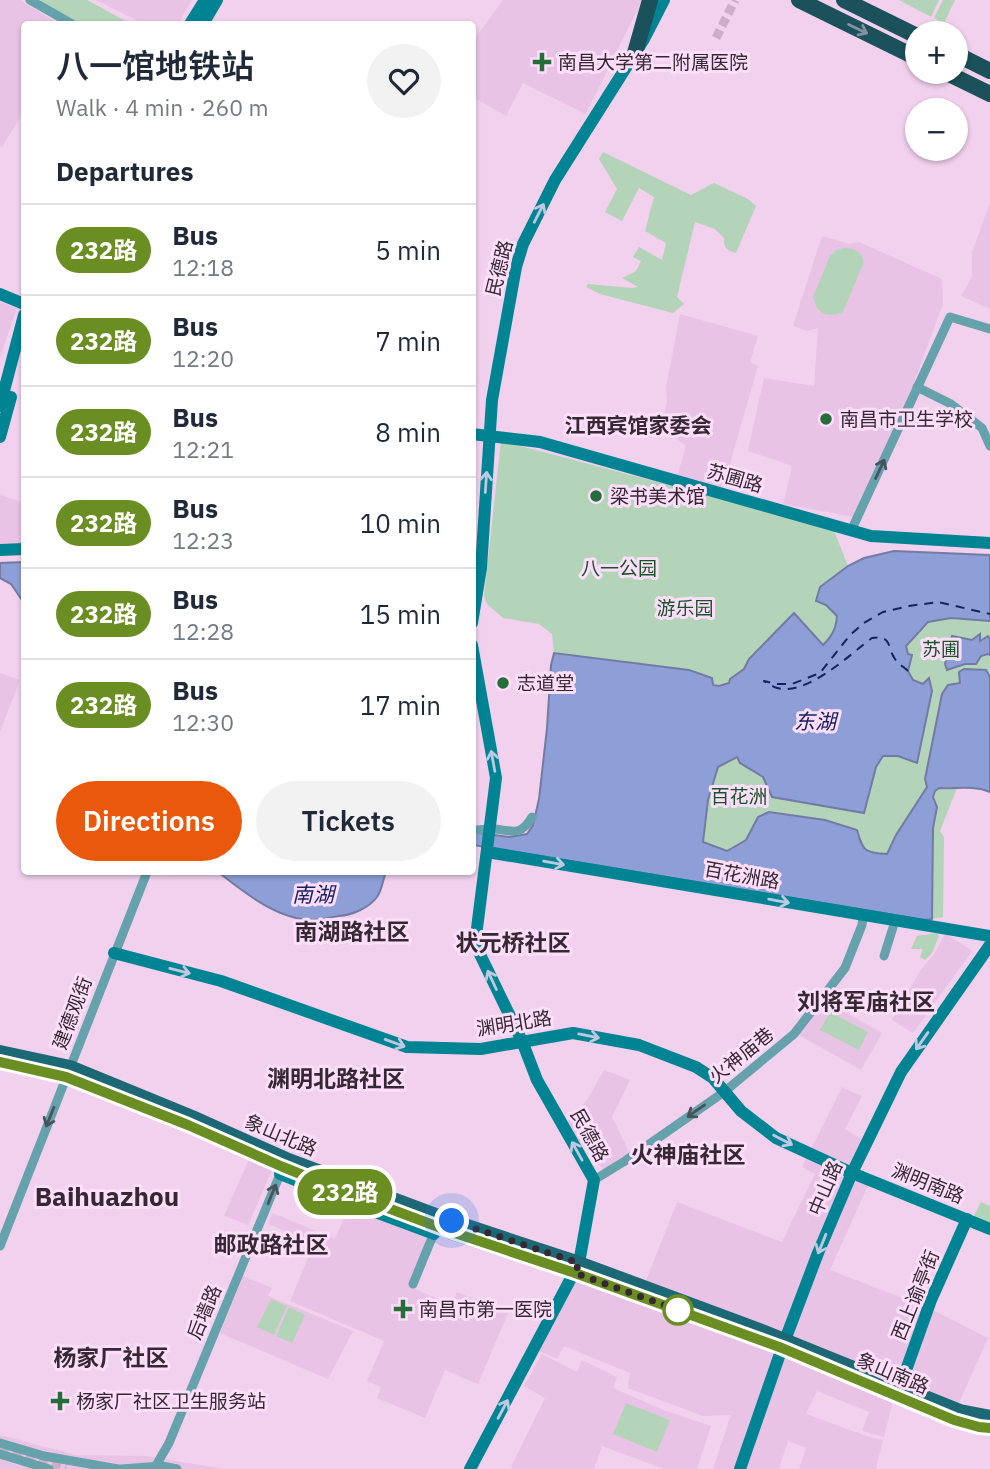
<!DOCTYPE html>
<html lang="en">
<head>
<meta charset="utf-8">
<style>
  :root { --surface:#fff; --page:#f2f2f3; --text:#1f2937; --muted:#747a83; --line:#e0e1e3; --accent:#ea580c }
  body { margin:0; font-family:"IBM Plex Sans","Noto Sans SC",sans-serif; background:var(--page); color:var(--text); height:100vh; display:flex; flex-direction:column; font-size:26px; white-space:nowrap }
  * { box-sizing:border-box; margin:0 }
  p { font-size:23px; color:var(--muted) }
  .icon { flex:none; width:38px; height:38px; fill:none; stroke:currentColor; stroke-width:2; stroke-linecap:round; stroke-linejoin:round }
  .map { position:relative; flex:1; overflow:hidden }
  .side { position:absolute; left:21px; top:21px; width:455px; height:854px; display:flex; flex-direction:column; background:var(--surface); border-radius:7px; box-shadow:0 2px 5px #0004 }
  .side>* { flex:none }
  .badge { padding:0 14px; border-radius:23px; font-size:24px; line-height:46px }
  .controls { position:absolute; left:905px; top:21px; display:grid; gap:14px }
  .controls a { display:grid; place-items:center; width:63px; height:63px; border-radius:50%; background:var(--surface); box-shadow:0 2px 5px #0004; font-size:35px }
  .you { position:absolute; width:35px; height:35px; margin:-18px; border:5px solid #fff; border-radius:50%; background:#1a73e8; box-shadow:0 0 0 10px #1a73e833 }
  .map>.badge { position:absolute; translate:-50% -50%; box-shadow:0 0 0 4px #fff }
  h2 { padding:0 35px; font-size:26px; line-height:63px }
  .round { display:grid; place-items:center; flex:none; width:74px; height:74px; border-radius:37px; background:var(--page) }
  .overview { display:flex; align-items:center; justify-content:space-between; height:119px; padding:0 35px }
  h1 { font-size:33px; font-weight:600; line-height:52px }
  .action { display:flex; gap:14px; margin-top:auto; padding:14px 35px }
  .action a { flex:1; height:80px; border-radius:42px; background:var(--accent); color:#fff; font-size:28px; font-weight:600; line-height:80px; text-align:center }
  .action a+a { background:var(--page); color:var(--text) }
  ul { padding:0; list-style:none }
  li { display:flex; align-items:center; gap:21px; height:91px; padding:0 35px; border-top:2px solid var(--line) }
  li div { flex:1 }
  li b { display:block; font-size:26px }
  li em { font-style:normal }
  li .badge { min-width:77px; font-weight:700; text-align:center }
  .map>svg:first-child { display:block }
</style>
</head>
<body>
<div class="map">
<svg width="990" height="1469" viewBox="0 0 990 1469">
  <rect width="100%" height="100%" fill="#f1d1ed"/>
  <g fill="#e9c3e5">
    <path d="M0,0H20L59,24H24V111L2,147L0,146Z"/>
    <path d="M96,0H192L178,24H148L138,21Z"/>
    <path d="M503,0H642L586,114L523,83L506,116L473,97V41Z"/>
    <path d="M990,203V309L961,296L972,277V252Z"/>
    <path d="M822,236L850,244L859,242L942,279L943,304L913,385L855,517L783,504L792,466L748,451L764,378L814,386L818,328L807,331L793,326Z"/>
    <path d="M0,302L17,308L0,357Z"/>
    <path d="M680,314L758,336L750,362L758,366L722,491L677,477L686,446L661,427L667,402L666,388Z"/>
    <path d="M0,495L22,502L24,505V546H0Z"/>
    <path d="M0,673L20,680L0,732Z"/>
    <path d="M945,933L972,951L913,1033L892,1020L920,971L935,953Z"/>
    <path d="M834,985L842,998L838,1008L882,1033L861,1070L797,1034Z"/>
    <path d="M604,1070L630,1080L612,1117L630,1154L604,1170L565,1124L588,1099Z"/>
    <path d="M842,1087L862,1096L845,1129L863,1140L847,1172L870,1181L830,1270L931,1309L988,1338L959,1403L899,1378L884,1437L862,1431L869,1412L817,1391L806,1414L869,1437L883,1440L876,1469H799L806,1448L788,1441L779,1469H713L731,1415L703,1416L628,1388L630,1373L564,1346L557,1359L539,1351L576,1279L638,1301L677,1202L782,1242L815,1174L802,1167Z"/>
    <path d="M249,1159L272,1170L248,1225L224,1216Z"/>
    <path d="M352,1200L437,1236L415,1289L452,1305L457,1292L508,1313L478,1384L445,1370L425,1418L377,1398L381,1387L367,1381L384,1341L290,1301L314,1243L268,1224L273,1213L335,1239Z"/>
    <path d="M243,1276L272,1288L268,1296L353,1331L328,1379L220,1333Z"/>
    <path d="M542,1354L577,1372L582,1360L617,1377L613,1388L661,1409L711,1426L697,1469H664L602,1446L594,1469H514L511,1467L545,1398L524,1386Z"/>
    <path d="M0,1435L76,1455L147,1456L224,1469H0Z"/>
  </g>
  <g fill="#b4d4b9">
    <path d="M37,0H87L131,24H80Z"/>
    <path d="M899,0H939L931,17Z"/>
    <path d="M943,0H955L944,23L934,18Z"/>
    <path d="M603,152L691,195L714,183L748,199L756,206L736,253C726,250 724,248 724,238L715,229L695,222L677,297L684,304L673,313L600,294L586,287L588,284L632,288L638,287L622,278L636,271L641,261L633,257L639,247L662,260L666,243L645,231L654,197L639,188L622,221L605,212L617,189L599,159Z"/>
    <path d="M844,248C854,248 865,253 863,264L843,312L834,315L824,314L817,308L813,297L830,256L836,250Z"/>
    <path d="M501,441L833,528L848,566L821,587L816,600L826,605L837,616C836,629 832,636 823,645L794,614L749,659L744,669L730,679L729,683C705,690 704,673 685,670C641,662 597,659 554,653L552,634L539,624L503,618L487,604L484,596Z"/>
    <path d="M951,618L990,621V677L986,670L973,669L960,683L927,787L896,835L887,854C864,853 863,851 857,830L825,820L769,812L758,817L746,840L727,851L703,842L708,800L718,767L737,757L753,772L763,777L863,813L876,767L883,756H898L916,763L929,678L923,684L913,680L908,671L906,646L927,622Z"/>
    <path d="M939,788H957L940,831L944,837L943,917L932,919L933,828L937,807L933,797L935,791Z"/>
    <path d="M937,933L939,936L932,953L925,960L920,957L923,949H911L917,936Z"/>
    <path d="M830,1012L868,1032L859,1050L820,1030Z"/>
    <path d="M981,1202L990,1206V1226L973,1218Z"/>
    <path d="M271,1299L287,1306L274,1335L257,1327Z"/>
    <path d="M289,1307L305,1315L292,1343L276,1336Z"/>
    <path d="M626,1403L670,1420L657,1452L613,1434Z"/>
  </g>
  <g fill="#8d9fd6" stroke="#737ba5" stroke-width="2">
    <path d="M894,551L990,555V621L951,618L928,622L906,646L908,654L912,655L908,671L913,680L923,684L929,678L932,691L917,763L898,756H883L876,767L864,813L772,797L763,777L740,763L737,757L718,767L708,800L703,842L727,851L746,840L758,817L769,812L825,820L857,830C863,851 864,853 887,854L896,835L927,787L925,779L942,694L948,685L960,683L959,672L964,669L986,670L990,677V792C974,785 956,789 939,788L935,791L933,797L937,807L933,828L932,919L925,920L473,845L472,832L509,837L527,834L533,825L539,799L547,728L551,665L554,653L689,670L712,678L713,685L719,686L729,683L730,679L744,669L749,659L794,613L823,645C832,636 836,629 837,616L826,605L816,601L820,587L848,566L864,558Z"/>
    <path d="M24,562V603L11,584L0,578V563Z"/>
    <path d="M980,634V641L988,636L990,639V655L988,654L981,656L976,664H965L947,670L945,664L952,636L972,640Z"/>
    <path d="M218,872H386C383,879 382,890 377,897C369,908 352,915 339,916C331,917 321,920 313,920C277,920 244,892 218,872Z"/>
  </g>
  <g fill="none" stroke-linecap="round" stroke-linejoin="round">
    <path stroke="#162161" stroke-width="2" stroke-dasharray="9 7" stroke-linecap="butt" d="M908,671C904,667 898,664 895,659C887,647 892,635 872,638C850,654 805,699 774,687C771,685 768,683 764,681L777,684H792L820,673L850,635L864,623L883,612L909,606L938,602L990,614"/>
    <g stroke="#cbafc8" stroke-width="9" stroke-dasharray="9 4.5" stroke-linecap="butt">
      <path d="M716,38L735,0"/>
      <path d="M0,1449L66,1469"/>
    </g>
    <g stroke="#65a2ac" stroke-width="9">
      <path d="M30,0L72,24"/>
      <path d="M917,387L951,404L982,428L990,446"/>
      <path d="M851,531L950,317L990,329"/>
      <path d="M472,830C479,830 485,829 491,829C511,829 519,839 532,817"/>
      <path d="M884,956L895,921"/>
      <path d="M594,1180L625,1161L724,1092L794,1034L845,968L862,925L863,915"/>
      <path d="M0,1246L147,872"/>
      <path d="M413,1284L436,1228"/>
      <path d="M0,1443L44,1456L118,1469"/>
      <path d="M0,1454L49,1469"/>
      <path d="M121,1469L162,1466L177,1469"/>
      <path d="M154,1469L169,1443L283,1167"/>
    </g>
    <g stroke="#008494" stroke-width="12">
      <path d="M190,24L205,0"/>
      <path d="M203,24L217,0"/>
      <path d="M0,294L24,304"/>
      <path d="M0,406L24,315"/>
      <path d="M472,434L540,442L871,536L990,543"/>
      <path d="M0,437L11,397"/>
      <path d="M0,550L24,549"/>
      <path d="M472,623L481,568L492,400L516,267L523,244L555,180L644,39L664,0"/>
      <path d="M487,852L990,936"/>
      <path d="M114,953L221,981L407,1047L481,1049L573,1033L639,1045L696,1067L713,1078L741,1111L776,1138L852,1173L990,1229"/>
      <path d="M280,1174L375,1212L434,1234"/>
      <path d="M900,1387L931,1300L967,1219"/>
      <path d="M470,1469L579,1263L594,1180L537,1080L522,1041L475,944L496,778L472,645"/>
      <path d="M740,1469L782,1348L818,1253L852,1173L901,1072L990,945"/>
    </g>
    <g stroke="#1c6874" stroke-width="14">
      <path d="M0,1052L70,1067L192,1117L286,1159L452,1221L579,1263L762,1331L960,1411L990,1417"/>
      <path d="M0,1062L66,1077L158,1113"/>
      <path d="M358,1197L449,1232L575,1273L747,1336"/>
      <path d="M831,1369L954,1420L979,1427L990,1428"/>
    </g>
    <g stroke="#1b515a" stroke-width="16">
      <path d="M799,0L917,58"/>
      <path d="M844,0L917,36"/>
      <path d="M635,53L650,0"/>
      <path d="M956,54L990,71"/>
      <path d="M945,72L990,94"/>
    </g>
  </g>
  <defs><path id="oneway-shaft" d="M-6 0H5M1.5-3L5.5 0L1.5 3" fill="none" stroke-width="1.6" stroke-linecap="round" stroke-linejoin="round" transform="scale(1.75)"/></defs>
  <use stroke="#8190a2" href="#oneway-shaft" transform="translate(858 29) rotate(26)"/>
  <g stroke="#bec8e0">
    <use href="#oneway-shaft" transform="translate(539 213) rotate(-63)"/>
    <use href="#oneway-shaft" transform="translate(486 482) rotate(-86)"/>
    <use href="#oneway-shaft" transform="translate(493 761) rotate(-100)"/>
    <use href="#oneway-shaft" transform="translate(554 863) rotate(10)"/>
    <use href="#oneway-shaft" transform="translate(779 901) rotate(10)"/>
    <use href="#oneway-shaft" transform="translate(180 971) rotate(14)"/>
    <use href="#oneway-shaft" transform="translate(492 980) rotate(-115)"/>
    <use href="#oneway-shaft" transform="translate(589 1036) rotate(11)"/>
    <use href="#oneway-shaft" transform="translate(922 1041) rotate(125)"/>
    <use href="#oneway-shaft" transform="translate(395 1043) rotate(20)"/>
    <use href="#oneway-shaft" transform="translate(783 1140) rotate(27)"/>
    <use href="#oneway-shaft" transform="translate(577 1151) rotate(-119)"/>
    <use href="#oneway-shaft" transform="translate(822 1244) rotate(112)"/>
    <use href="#oneway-shaft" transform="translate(503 1409) rotate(-62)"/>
  </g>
  <g stroke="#46535d">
    <use href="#oneway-shaft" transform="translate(880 469) rotate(-65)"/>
    <use href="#oneway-shaft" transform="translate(696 1111) rotate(145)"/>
    <use href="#oneway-shaft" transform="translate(50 1117) rotate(112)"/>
    <use href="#oneway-shaft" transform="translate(272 1194) rotate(-68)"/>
  </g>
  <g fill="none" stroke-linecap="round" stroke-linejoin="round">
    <g stroke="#fff" stroke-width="16">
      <path id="line" d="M0,1062L66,1077L188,1125L283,1167L340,1190L449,1231L575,1273L782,1348L954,1420L979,1427L990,1428"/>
    </g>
    <use href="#line" stroke="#6b8e23" stroke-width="10"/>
    <path stroke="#352833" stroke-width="7" stroke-dasharray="0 12.6" d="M452,1221L579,1263L575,1273L689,1314L678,1310"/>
  </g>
  <g fill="#256d3a" stroke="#fedefa" stroke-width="2.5">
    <path d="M538.5 51.5h7v7h7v7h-7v7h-7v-7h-7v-7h7z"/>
    <circle cx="826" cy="419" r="7"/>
    <circle cx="596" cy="496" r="7"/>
    <circle cx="503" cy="683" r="7"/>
    <path d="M399.5 1298.5h7v7h7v7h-7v7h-7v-7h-7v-7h7z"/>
    <path d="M56.5 1390.5h7v7h7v7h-7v7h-7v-7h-7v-7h7z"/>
  </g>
  <circle fill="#fff" stroke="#6b8e23" stroke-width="3.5" cx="678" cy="1310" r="14"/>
  <g text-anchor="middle" stroke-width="6" stroke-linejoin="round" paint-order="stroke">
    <g font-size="19" fill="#352833" stroke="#fedefa" text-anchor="start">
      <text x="558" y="69">南昌大学第二附属医院</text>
      <text x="840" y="426">南昌市卫生学校</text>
      <text x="610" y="503">梁书美术馆</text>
      <text x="517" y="690">志道堂</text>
      <text x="419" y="1316">南昌市第一医院</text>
      <text x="76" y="1408">杨家厂社区卫生服务站</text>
    </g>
    <g font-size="19" fill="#352833" stroke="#fedefa">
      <text transform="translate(499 268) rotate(-76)" y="7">民德路</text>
      <text transform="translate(735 478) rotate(16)" y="7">苏圃路</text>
      <text transform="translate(742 875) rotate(10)" y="7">百花洲路</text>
      <text transform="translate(72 1013) rotate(-69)" y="7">建德观街</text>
      <text transform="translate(514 1023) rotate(-9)" y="7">渊明北路</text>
      <text transform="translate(741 1055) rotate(-39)" y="7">火神庙巷</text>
      <text transform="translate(281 1135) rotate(23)" y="7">象山北路</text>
      <text transform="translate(590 1135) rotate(61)" y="7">民德路</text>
      <text transform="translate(928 1183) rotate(22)" y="7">渊明南路</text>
      <text transform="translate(825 1188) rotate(-67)" y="7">中山路</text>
      <text transform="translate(915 1295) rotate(-68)" y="7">西上谕亭街</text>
      <text transform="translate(204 1312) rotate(-67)" y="7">后墙路</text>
      <text transform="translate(893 1373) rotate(23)" y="7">象山南路</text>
    </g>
    <g font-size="19" fill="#185229" stroke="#fedefa">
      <text x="619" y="575">八一公园</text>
      <text x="685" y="615">游乐园</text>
      <text x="941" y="656">苏圃</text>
      <text x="739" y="803">百花洲</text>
    </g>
    <g font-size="21" font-weight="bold" fill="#352833" stroke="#fedefa">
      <text x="638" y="433">江西宾馆家委会</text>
    </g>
    <g font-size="21" font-style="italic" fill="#162161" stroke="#fedefa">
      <text x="815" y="729">东湖</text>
      <text x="313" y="902">南湖</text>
    </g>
    <g font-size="23" font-weight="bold" fill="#352833" stroke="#fedefa">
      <text x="352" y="940">南湖路社区</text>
      <text x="513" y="951">状元桥社区</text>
      <text x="866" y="1010">刘将军庙社区</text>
      <text x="336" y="1087">渊明北路社区</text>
      <text x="688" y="1163">火神庙社区</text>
      <text x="271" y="1253">邮政路社区</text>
      <text x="111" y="1366">杨家厂社区</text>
    </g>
    <g font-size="26" font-weight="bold" fill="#352833" stroke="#fedefa">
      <text x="107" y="1206">Baihuazhou</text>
    </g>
  </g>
</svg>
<div class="controls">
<a>+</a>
<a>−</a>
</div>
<div class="you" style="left:452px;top:1221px"></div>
<b class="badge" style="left:345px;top:1192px;background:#6b8e23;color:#fff">232路</b>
<section class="side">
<div class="overview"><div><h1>八一馆地铁站</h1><p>Walk · 4 min · 260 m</p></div><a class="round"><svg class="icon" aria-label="heart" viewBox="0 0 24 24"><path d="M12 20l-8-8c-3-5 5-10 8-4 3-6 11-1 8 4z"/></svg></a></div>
<h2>Departures</h2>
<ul>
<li><span class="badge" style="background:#6b8e23;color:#fff">232路</span><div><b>Bus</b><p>12:18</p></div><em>5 min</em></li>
<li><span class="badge" style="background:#6b8e23;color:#fff">232路</span><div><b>Bus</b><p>12:20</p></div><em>7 min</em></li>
<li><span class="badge" style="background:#6b8e23;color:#fff">232路</span><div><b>Bus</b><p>12:21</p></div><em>8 min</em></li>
<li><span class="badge" style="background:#6b8e23;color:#fff">232路</span><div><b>Bus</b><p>12:23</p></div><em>10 min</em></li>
<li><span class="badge" style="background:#6b8e23;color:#fff">232路</span><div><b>Bus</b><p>12:28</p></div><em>15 min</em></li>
<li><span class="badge" style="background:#6b8e23;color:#fff">232路</span><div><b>Bus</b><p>12:30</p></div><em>17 min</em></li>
</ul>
<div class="action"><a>Directions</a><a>Tickets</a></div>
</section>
</div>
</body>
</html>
